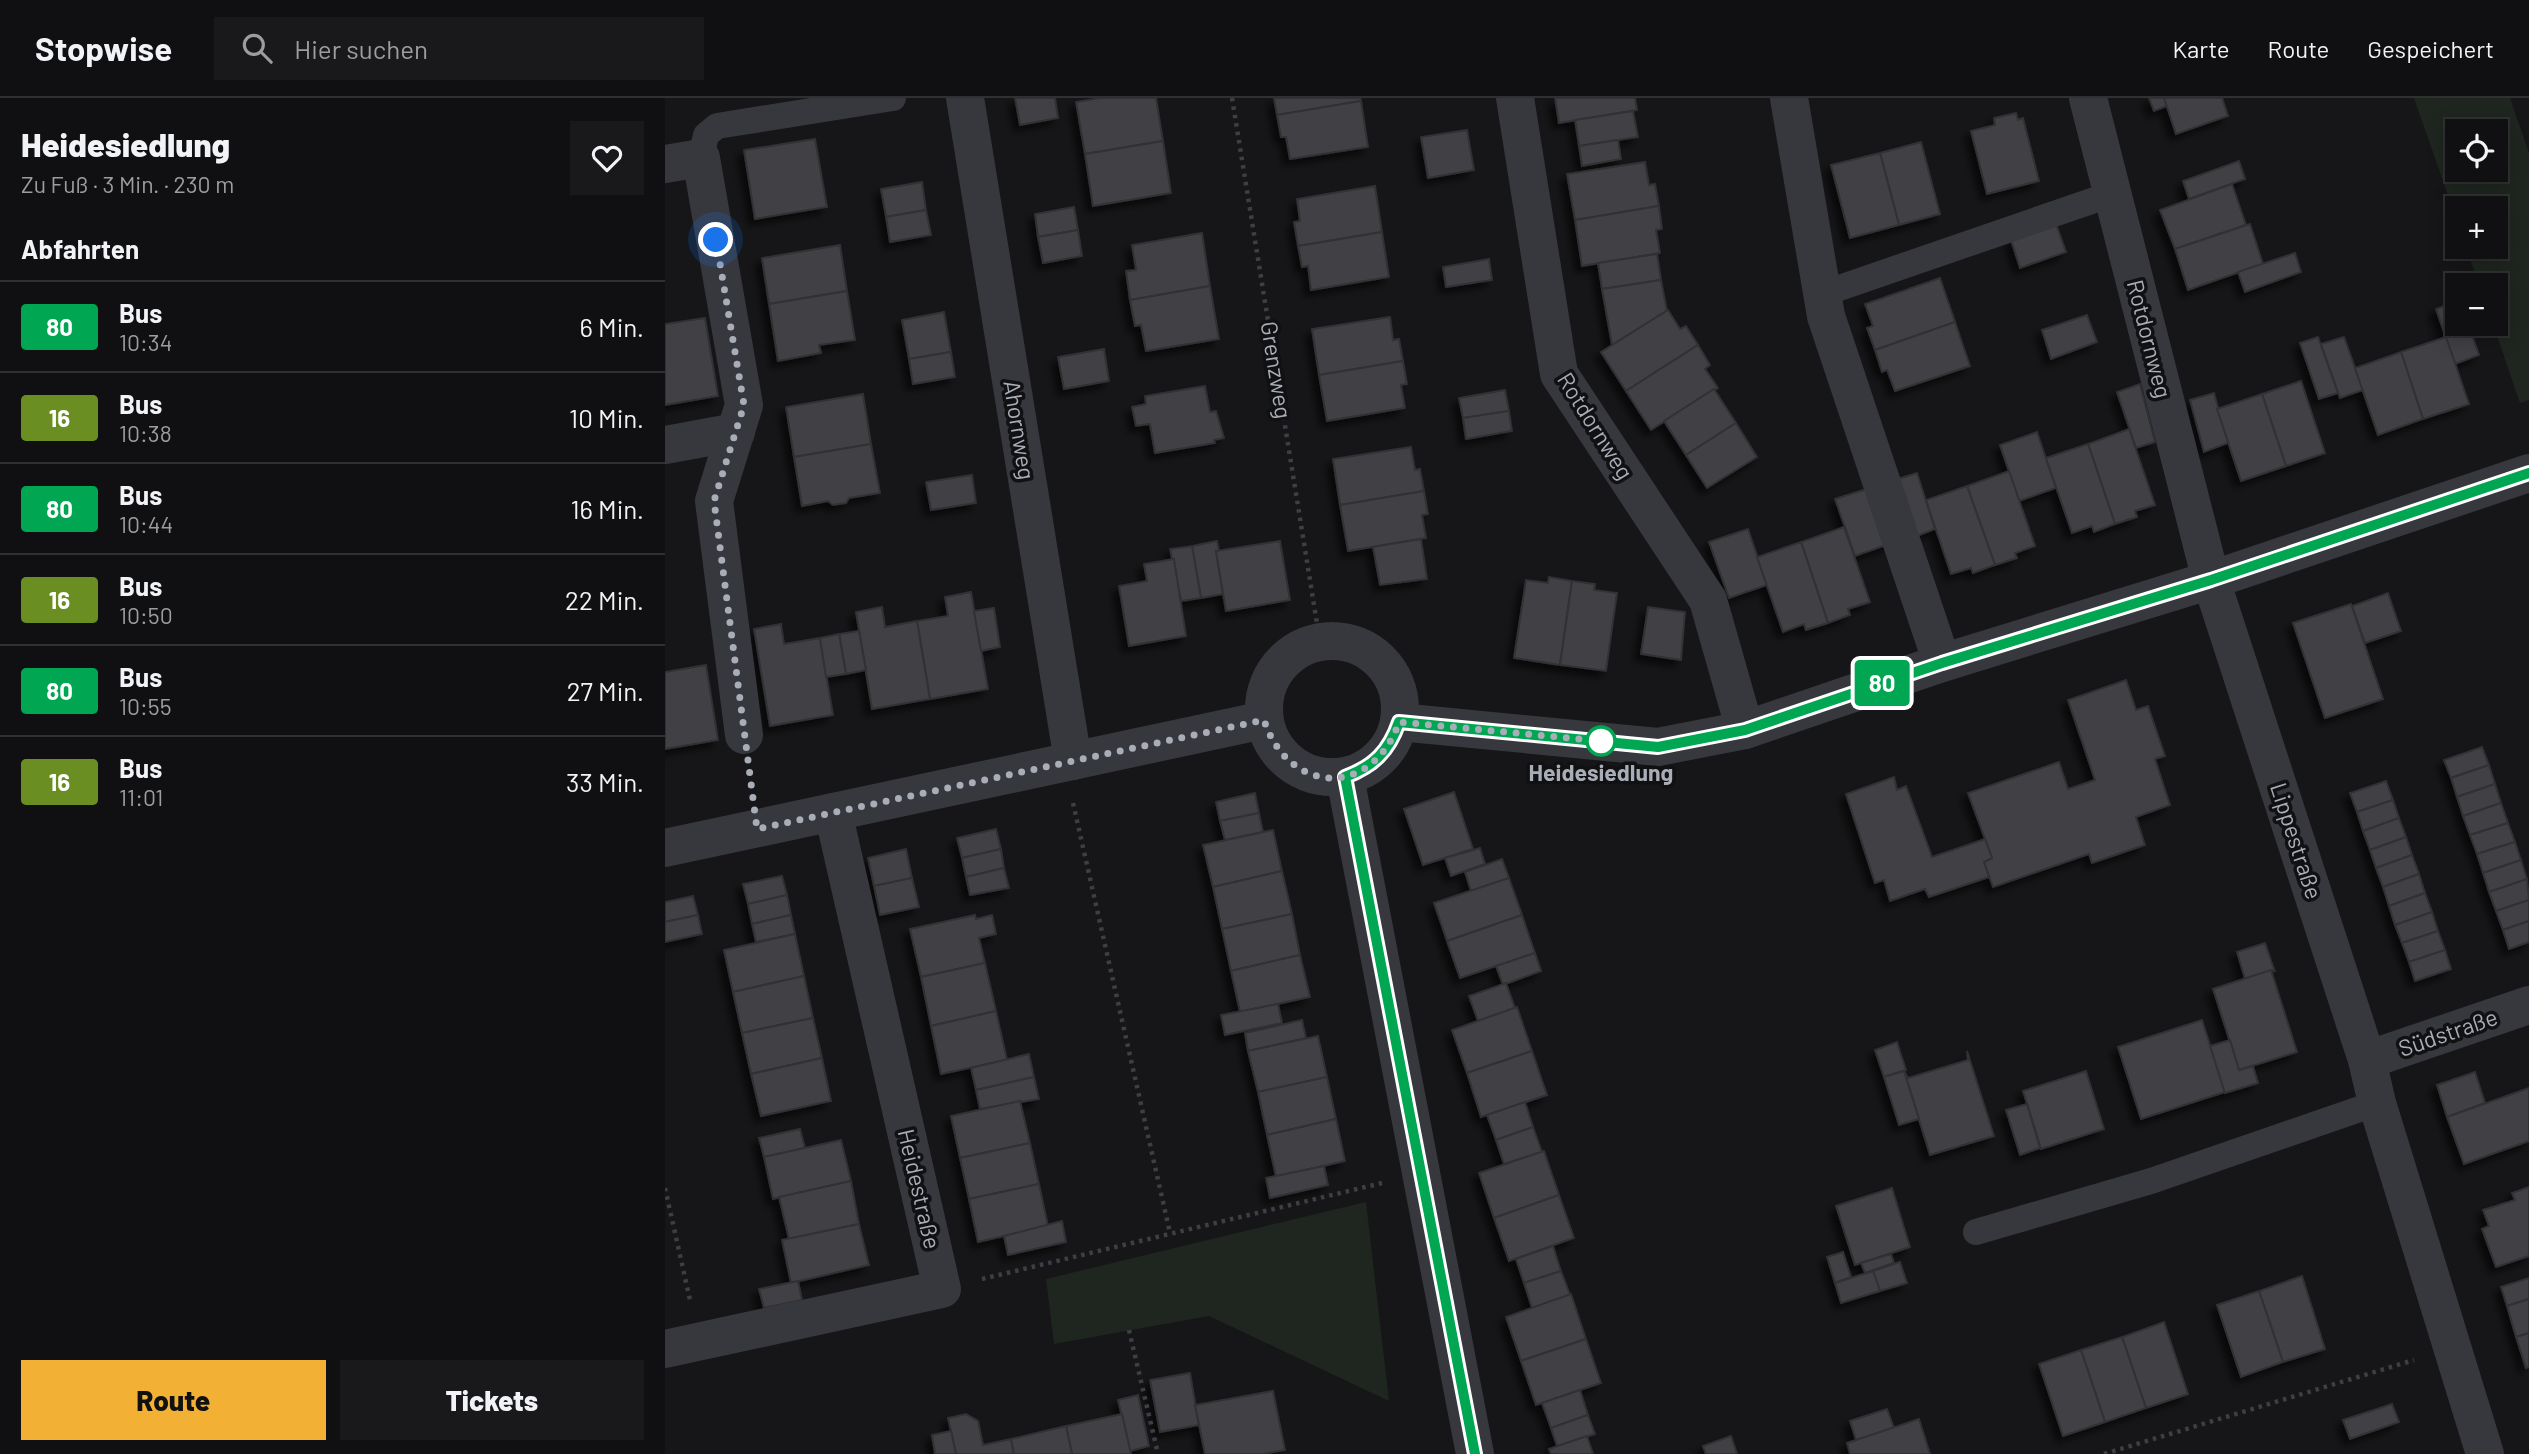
<!DOCTYPE html>
<html lang="de">
<head>
<meta charset="utf-8">
<style>
  :root { --surface:#101012; --page:#19191b; --text:#f1f3f6; --muted:#9c9d9f; --line:#303032; --accent:#f2b134 }
  body { margin:0; font-family:Barlow,sans-serif; background:var(--page); color:var(--text); height:100vh; display:flex; flex-direction:column; font-size:26px; white-space:nowrap }
  * { box-sizing:border-box; margin:0 }
  p { font-size:23px; color:var(--muted) }
  .icon { flex:none; width:38px; height:38px; fill:none; stroke:currentColor; stroke-width:2; stroke-linecap:round; stroke-linejoin:round }
  .map { position:relative; flex:1; overflow:hidden }
  .panel { display:flex; flex-direction:column; background:var(--surface); width:665px }
  .panel>* { flex:none }
  .badge { padding:0 14px; border-radius:5px; font-size:24px; line-height:46px }
  .buttons { position:absolute; left:1780px; top:21px; display:grid; gap:14px }
  .buttons a { display:grid; place-items:center; width:63px; height:63px; border-radius:0px; background:var(--surface); box-shadow:0 4px 18px #0003,0 0 0 2px var(--line); font-size:35px }
  .you { position:absolute; width:35px; height:35px; margin:-18px; border:5px solid #fff; border-radius:50%; background:#1a73e8; box-shadow:0 0 0 10px #1a73e833 }
  .map>.badge { position:absolute; translate:-50% -50%; box-shadow:0 0 0 4px #fff }
  h2 { padding:0 21px; font-size:26px; line-height:63px }
  .round { display:grid; place-items:center; flex:none; width:74px; height:74px; border-radius:0px; background:var(--page) }
  .summary { display:flex; align-items:center; justify-content:space-between; height:119px; padding:0 21px }
  h1 { font-size:33px; font-weight:800; line-height:52px }
  .action { display:flex; gap:14px; margin-top:auto; padding:14px 21px }
  .action a { flex:1; height:80px; border-radius:0px; background:var(--accent); color:#111; font-size:28px; font-weight:800; line-height:80px; text-align:center }
  .action a+a { background:var(--page); color:var(--text) }
  ul { padding:0; list-style:none }
  li { display:flex; align-items:center; gap:21px; height:91px; padding:0 21px; border-top:2px solid var(--line) }
  li div { flex:1 }
  li b { display:block; font-size:26px }
  li em { font-style:normal }
  li .badge { min-width:77px; font-weight:700; text-align:center }
  header { display:flex; align-items:center; gap:42px; box-sizing:border-box; height:98px; padding:0 35px; background:var(--surface); border-bottom:2px solid var(--line) }
  header strong { font-size:33px }
  nav { display:flex; gap:38px; margin-inline-start:auto; font-size:24px }
  .search { width:490px; height:63px; background:var(--page); display:flex; align-items:center; gap:18px; box-sizing:border-box; padding:0 24px; border-radius:0px; color:var(--muted); font-size:26px }
  main { display:flex; flex:1; min-height:0 }
  .map>svg:first-child { display:block }
</style>
</head>
<body>
<header>
<strong>Stopwise</strong>
<div class="search"><svg class="icon" aria-label="search" viewBox="0 0 24 24"><circle cx="10" cy="10" r="6"/><path d="M15 15l6 6"/></svg>Hier suchen</div>
<nav><a>Karte</a><a>Route</a><a>Gespeichert</a></nav>
</header>
<main>
<section class="panel">
<div class="summary"><div><h1>Heidesiedlung</h1><p>Zu Fuß · 3 Min. · 230 m</p></div><a class="round"><svg class="icon" aria-label="heart" viewBox="0 0 24 24"><path d="M12 20l-8-8c-3-5 5-10 8-4 3-6 11-1 8 4z"/></svg></a></div>
<h2>Abfahrten</h2>
<ul>
<li><span class="badge" style="background:#00a651;color:#fff">80</span><div><b>Bus</b><p>10:34</p></div><em>6 Min.</em></li>
<li><span class="badge" style="background:#6b8e23;color:#fff">16</span><div><b>Bus</b><p>10:38</p></div><em>10 Min.</em></li>
<li><span class="badge" style="background:#00a651;color:#fff">80</span><div><b>Bus</b><p>10:44</p></div><em>16 Min.</em></li>
<li><span class="badge" style="background:#6b8e23;color:#fff">16</span><div><b>Bus</b><p>10:50</p></div><em>22 Min.</em></li>
<li><span class="badge" style="background:#00a651;color:#fff">80</span><div><b>Bus</b><p>10:55</p></div><em>27 Min.</em></li>
<li><span class="badge" style="background:#6b8e23;color:#fff">16</span><div><b>Bus</b><p>11:01</p></div><em>33 Min.</em></li>
</ul>
<div class="action"><a>Route</a><a>Tickets</a></div>
</section>
<div class="map">
<svg width="1864" height="1356" viewBox="0 0 1864 1356">
  <defs>
    <filter id="shadow"><feDropShadow dx="-6" dy="6" stdDeviation="3.5" flood-color="#0009"/></filter>
  </defs>
  <rect width="100%" height="100%" fill="#161618"/>
  <g fill="#1e261f" fill-rule="evenodd">
    <path d="M1749,0H1845L1864,55V302L1855,305L1828,226H1830V187H1814L1801,149H1830V110H1792V123ZM1792,33H1830V72H1792Z"/>
    <path d="M701,1104L724,1303L544,1218L389,1246L381,1181Z"/>
  </g>
  <g fill="#404145" stroke="#303034" stroke-width="2" filter="url(#shadow)">
    <path d="M350,0H390L393,20L355,27Z"/>
    <path d="M435,0H491L498,43L420,56L411,4Z"/>
    <path d="M609,0H695L696,3L612,17Z"/>
    <path d="M890,0H970L972,12L894,25Z"/>
    <path d="M1484,0H1499L1502,8L1489,13Z"/>
    <path d="M1499,0H1557L1563,18L1511,36Z"/>
    <path d="M696,3L703,49L625,61L621,39H616L612,17Z"/>
    <path d="M968,13L973,39L914,48L910,22Z"/>
    <path d="M1351,15L1353,22L1358,20L1374,83L1322,96L1306,33L1330,27L1329,20Z"/>
    <path d="M802,32L809,72L763,80L756,39Z"/>
    <path d="M150,41L162,109L90,121L79,52Z"/>
    <path d="M953,42L956,61L917,68L914,48Z"/>
    <path d="M498,43L506,95L428,108L420,56Z"/>
    <path d="M1256,44L1275,116L1234,127L1215,55Z"/>
    <path d="M1215,55L1234,127L1185,140L1166,67Z"/>
    <path d="M1574,63L1580,81L1524,101L1518,83Z"/>
    <path d="M980,64L984,87L990,86L994,108L910,122L902,76Z"/>
    <path d="M257,84L261,112L221,119L216,91Z"/>
    <path d="M1567,86L1581,127L1510,151L1495,112Z"/>
    <path d="M710,88L717,134L633,148L629,124L635,123L632,101Z"/>
    <path d="M994,108L997,131L991,132L995,155L917,168L910,122Z"/>
    <path d="M409,109L413,132L373,139L370,116Z"/>
    <path d="M261,112L266,137L225,144L221,119Z"/>
    <path d="M1391,126L1401,154L1355,170L1346,142Z"/>
    <path d="M1585,126L1598,166L1523,192L1510,151Z"/>
    <path d="M413,132L417,158L378,165L373,139Z"/>
    <path d="M717,134L724,179L646,192L643,168L637,169L633,148Z"/>
    <path d="M537,135L545,188L465,202L461,173L471,172L467,147Z"/>
    <path d="M175,147L182,193L104,206L97,160Z"/>
    <path d="M1630,155L1636,174L1580,194L1573,174Z"/>
    <path d="M992,156L996,182L937,191L933,165Z"/>
    <path d="M824,161L827,182L781,189L778,169Z"/>
    <path d="M1275,180L1290,224L1210,252L1202,230L1208,228L1200,206Z"/>
    <path d="M996,182L1002,213L947,247L937,191Z"/>
    <path d="M545,188L554,241L481,253L476,227L470,228L465,202Z"/>
    <path d="M182,193L190,242L154,247L156,255L113,263L104,206Z"/>
    <path d="M1792,203V226H1803L1814,257L1790,266L1771,211Z"/>
    <path d="M1003,212L1015,231L1021,228L1033,247L961,293L936,254Z"/>
    <path d="M279,214L286,254L244,261L237,222Z"/>
    <path d="M1422,217L1432,244L1386,261L1377,232Z"/>
    <path d="M725,219L728,242L734,241L738,263L654,277L647,231Z"/>
    <path d="M40,220L53,298L0,307V226Z"/>
    <path d="M1290,224L1305,268L1230,293L1222,272L1217,274L1210,252Z"/>
    <path d="M1653,239L1673,295L1654,301L1635,245Z"/>
    <path d="M1679,239L1698,292L1675,300L1656,246Z"/>
    <path d="M1781,239L1804,306L1758,321L1736,254Z"/>
    <path d="M1033,247L1045,267L1040,271L1053,290L986,332L961,293Z"/>
    <path d="M439,251L444,283L399,291L393,259Z"/>
    <path d="M286,254L290,279L248,286L244,261Z"/>
    <path d="M1736,254L1758,321L1713,337L1690,270Z"/>
    <path d="M738,263L742,286L736,287L740,310L662,323L654,277Z"/>
    <path d="M1636,283L1660,355L1621,368L1597,296Z"/>
    <path d="M1475,286L1490,344L1471,350L1452,294Z"/>
    <path d="M540,288L545,314L551,313L559,340L549,342L550,345L490,355L485,326L471,328L467,309L481,306L480,298Z"/>
    <path d="M1049,291L1071,325L1021,357L999,323Z"/>
    <path d="M840,292L844,313L798,320L794,300Z"/>
    <path d="M1549,295L1563,345L1539,354L1525,302Z"/>
    <path d="M198,296L206,346L129,359L121,309Z"/>
    <path d="M1597,296L1621,368L1576,383L1552,311Z"/>
    <path d="M844,313L847,333L801,341L798,320Z"/>
    <path d="M1071,325L1092,359L1042,390L1021,357Z"/>
    <path d="M1464,331L1490,407L1470,413L1472,419L1450,426L1423,346Z"/>
    <path d="M1372,334L1391,390L1354,403L1335,347Z"/>
    <path d="M206,346L215,395L184,400L181,405L168,407L163,403L137,408L129,359Z"/>
    <path d="M1423,346L1450,426L1429,434L1427,428L1407,435L1381,360Z"/>
    <path d="M746,349L750,372L755,371L759,393L675,407L668,361Z"/>
    <path d="M1344,373L1370,448L1350,455L1352,460L1330,467L1302,388Z"/>
    <path d="M1252,375L1270,431L1252,438L1233,381Z"/>
    <path d="M307,377L311,405L266,412L261,384Z"/>
    <path d="M1302,388L1330,467L1308,475L1306,470L1286,476L1261,402Z"/>
    <path d="M1208,389L1227,445L1190,458L1170,401Z"/>
    <path d="M759,393L763,416L757,417L761,440L683,453L675,407Z"/>
    <path d="M1179,429L1205,504L1183,511L1185,517L1163,525L1136,444Z"/>
    <path d="M1083,431L1102,487L1064,500L1044,444Z"/>
    <path d="M756,441L762,481L715,487L708,449Z"/>
    <path d="M552,443L554,453H551L558,496L536,500L527,448Z"/>
    <path d="M615,443L625,502L561,513L551,453Z"/>
    <path d="M1136,444L1163,525L1141,532L1139,526L1118,534L1092,459Z"/>
    <path d="M527,448L536,500L516,503L505,451Z"/>
    <path d="M509,461L521,538L464,548L454,488L482,483L479,466Z"/>
    <path d="M884,479L907,483L895,567L849,560L861,482L883,485Z"/>
    <path d="M907,483L930,486L929,492L952,495L941,573L895,567Z"/>
    <path d="M306,494L323,591L265,601L252,523L283,518L280,499Z"/>
    <path d="M1723,495L1736,533L1700,545L1687,508Z"/>
    <path d="M1686,506L1718,601L1660,620L1628,525Z"/>
    <path d="M217,509L220,529L252,523L265,601L207,611L191,514Z"/>
    <path d="M983,509L1020,514L1016,562L976,556Z"/>
    <path d="M329,510L335,549L316,553L309,513Z"/>
    <path d="M116,526L119,546L155,540L168,617L105,628L89,531Z"/>
    <path d="M194,533L201,572L181,576L174,536Z"/>
    <path d="M174,536L181,576L161,579L155,540Z"/>
    <path d="M41,567L53,642L0,651V574Z"/>
    <path d="M1461,582L1471,612L1483,608L1500,658L1490,661L1505,707L1471,719L1480,747L1427,765L1424,756L1328,789L1319,764L1327,760L1303,695L1394,664L1403,691L1430,682L1403,602Z"/>
    <path d="M1817,649L1824,667L1786,680L1779,662Z"/>
    <path d="M1824,667L1830,686L1792,699L1786,680Z"/>
    <path d="M1229,679L1232,692L1241,688L1267,759L1320,741L1327,760L1319,764L1324,779L1264,799L1260,791L1225,803L1219,782L1210,785L1181,696Z"/>
    <path d="M1721,683L1728,702L1692,714L1685,695Z"/>
    <path d="M1830,686L1836,705L1798,718L1792,699Z"/>
    <path d="M789,694L808,751L758,767L739,711Z"/>
    <path d="M590,695L594,715L555,723L551,704Z"/>
    <path d="M1728,702L1734,720L1698,733L1692,714Z"/>
    <path d="M1836,705L1843,725L1805,737L1798,718Z"/>
    <path d="M594,715L598,734L560,742L555,723Z"/>
    <path d="M1734,720L1741,739L1705,752L1698,733Z"/>
    <path d="M1843,725L1850,744L1812,756L1805,737Z"/>
    <path d="M331,731L336,751L297,760L292,740Z"/>
    <path d="M608,732L617,773L548,789L538,747Z"/>
    <path d="M1741,739L1747,757L1711,770L1705,752Z"/>
    <path d="M1850,744L1856,762L1818,775L1812,756Z"/>
    <path d="M815,750L820,766L786,778L780,760Z"/>
    <path d="M241,751L247,780L209,788L203,760Z"/>
    <path d="M336,751L339,770L301,779L297,760Z"/>
    <path d="M1747,757L1754,776L1718,789L1711,770Z"/>
    <path d="M837,761L844,780L806,793L800,774Z"/>
    <path d="M1856,762L1862,781L1824,794L1818,775Z"/>
    <path d="M339,770L344,790L305,797L301,779Z"/>
    <path d="M617,773L627,816L557,831L548,789Z"/>
    <path d="M1754,776L1760,795L1724,808L1718,789Z"/>
    <path d="M117,778L122,797L83,806L78,786Z"/>
    <path d="M247,780L254,809L215,817L209,788Z"/>
    <path d="M844,780L857,817L782,843L769,805Z"/>
    <path d="M1862,781L1864,802L1831,813L1824,794Z"/>
    <path d="M1760,795L1767,814L1730,827L1724,808Z"/>
    <path d="M122,797L126,817L87,826L83,806Z"/>
    <path d="M28,798L33,817L0,824V804Z"/>
    <path d="M1864,802V823L1838,832L1831,813Z"/>
    <path d="M1767,814L1773,833L1737,845L1730,827Z"/>
    <path d="M627,816L635,857L566,873L557,831Z"/>
    <path d="M33,817L37,836L0,844V824Z"/>
    <path d="M126,817L130,836L91,844L87,826Z"/>
    <path d="M310,817L311,821L327,817L331,836L314,840L320,865L256,879L245,831Z"/>
    <path d="M857,817L870,855L795,880L782,843Z"/>
    <path d="M1864,823V844L1844,851L1838,832Z"/>
    <path d="M1773,833L1780,852L1744,864L1737,845Z"/>
    <path d="M130,836L139,878L68,894L59,852Z"/>
    <path d="M1600,845L1610,874L1608,872L1580,881L1572,854Z"/>
    <path d="M1780,852L1786,871L1750,883L1744,864Z"/>
    <path d="M870,855L876,873L838,887L831,868Z"/>
    <path d="M635,857L645,899L575,914L566,873Z"/>
    <path d="M320,865L331,913L266,928L256,879Z"/>
    <path d="M1606,872L1632,954L1574,972L1548,891Z"/>
    <path d="M139,878L148,920L77,935L68,894Z"/>
    <path d="M841,885L850,910L813,923L804,898Z"/>
    <path d="M613,906L617,925L560,937L556,917Z"/>
    <path d="M852,909L867,953L802,975L787,932Z"/>
    <path d="M331,913L342,962L276,976L266,928Z"/>
    <path d="M148,920L157,960L86,976L77,935Z"/>
    <path d="M637,922L641,940L583,953L580,935Z"/>
    <path d="M1537,922L1560,994L1476,1021L1453,949Z"/>
    <path d="M653,938L662,979L593,994L583,953Z"/>
    <path d="M1565,942L1574,972L1588,968L1593,985L1560,995L1545,948Z"/>
    <path d="M1232,944L1241,972L1219,979L1210,952Z"/>
    <path d="M867,953L882,997L816,1019L802,975Z"/>
    <path d="M1302,953L1329,1038L1265,1057L1239,973L1243,980L1303,962Z"/>
    <path d="M364,956L369,979L311,992L306,970Z"/>
    <path d="M157,960L166,1003L96,1018L86,976Z"/>
    <path d="M1239,973L1254,1021L1234,1027L1219,979Z"/>
    <path d="M1421,973L1439,1031L1376,1051L1358,993Z"/>
    <path d="M1810,974L1820,1005L1782,1019L1772,987Z"/>
    <path d="M369,979L374,1001L315,1011L311,992Z"/>
    <path d="M662,979L671,1021L602,1037L593,994Z"/>
    <path d="M1864,990V1043L1799,1066L1782,1019Z"/>
    <path d="M355,1003L365,1045L295,1060L286,1018Z"/>
    <path d="M860,1004L868,1029L831,1042L822,1017Z"/>
    <path d="M1362,1006L1375,1050L1355,1057L1341,1012Z"/>
    <path d="M671,1021L680,1063L611,1079L602,1037Z"/>
    <path d="M868,1029L877,1054L839,1066L831,1042Z"/>
    <path d="M135,1031L140,1050L99,1059L94,1040Z"/>
    <path d="M176,1042L186,1083L108,1101L99,1059Z"/>
    <path d="M365,1045L374,1086L304,1101L295,1060Z"/>
    <path d="M879,1053L894,1097L829,1120L814,1075Z"/>
    <path d="M659,1068L663,1087L605,1100L601,1080Z"/>
    <path d="M186,1083L194,1126L124,1141L114,1099Z"/>
    <path d="M374,1086L383,1128L313,1144L304,1101Z"/>
    <path d="M1864,1089V1158L1831,1169L1817,1131L1824,1128L1818,1112L1850,1102L1847,1095Z"/>
    <path d="M1227,1090L1245,1149L1190,1167L1171,1108Z"/>
    <path d="M894,1097L909,1140L844,1163L829,1120Z"/>
    <path d="M397,1123L401,1144L343,1157L339,1138Z"/>
    <path d="M194,1126L204,1167L126,1185L117,1142Z"/>
    <path d="M888,1148L896,1173L859,1185L851,1161Z"/>
    <path d="M1178,1154L1186,1179L1170,1185L1162,1159Z"/>
    <path d="M1226,1156L1229,1165L1200,1175L1196,1165Z"/>
    <path d="M1235,1164L1242,1185L1215,1193L1208,1173Z"/>
    <path d="M896,1173L905,1197L867,1210L859,1185Z"/>
    <path d="M1208,1173L1215,1193L1176,1205L1170,1185Z"/>
    <path d="M1637,1178L1660,1251L1618,1264L1594,1193Z"/>
    <path d="M1864,1180V1201L1842,1208L1836,1189Z"/>
    <path d="M133,1183L137,1202L99,1210L94,1191Z"/>
    <path d="M1594,1193L1618,1264L1576,1279L1552,1207Z"/>
    <path d="M906,1196L921,1241L856,1263L841,1219Z"/>
    <path d="M1864,1201V1235L1851,1239L1842,1208Z"/>
    <path d="M1499,1224L1523,1296L1481,1310L1457,1239Z"/>
    <path d="M1864,1235V1269L1861,1270L1851,1239Z"/>
    <path d="M1457,1239L1481,1310L1440,1324L1416,1252Z"/>
    <path d="M921,1241L936,1285L871,1307L856,1263Z"/>
    <path d="M1416,1252L1440,1324L1398,1338L1374,1266Z"/>
    <path d="M525,1275L534,1327L495,1334L485,1282Z"/>
    <path d="M915,1292L923,1317L886,1330L877,1305Z"/>
    <path d="M608,1293L620,1352L598,1356H540L530,1307Z"/>
    <path d="M473,1297L484,1348L465,1353L453,1302Z"/>
    <path d="M1727,1306L1734,1324L1685,1341L1678,1322Z"/>
    <path d="M1222,1311L1229,1330L1191,1342L1185,1323Z"/>
    <path d="M301,1316L313,1323L318,1347L346,1341L349,1356H291L283,1320Z"/>
    <path d="M457,1316L466,1356H407L401,1328Z"/>
    <path d="M923,1317L930,1336L892,1348L886,1330Z"/>
    <path d="M1254,1321L1265,1356H1185L1182,1345Z"/>
    <path d="M401,1328L407,1356H349L346,1341Z"/>
    <path d="M286,1333L291,1356H270L267,1337Z"/>
    <path d="M922,1338L928,1356H886L884,1351Z"/>
    <path d="M1066,1338L1072,1356H1041L1038,1348Z"/>
  </g>
  <g fill="none" stroke-linecap="round" stroke-linejoin="round">
    <g stroke="#3d3f44" stroke-width="4.5" stroke-dasharray="3.5 5" stroke-linecap="butt">
      <path d="M567,0L655,544"/>
      <path d="M408,705L505,1135"/>
      <path d="M0,1090L25,1202"/>
      <path d="M317,1181L717,1085"/>
      <path d="M464,1232L493,1356"/>
      <path d="M1439,1356L1749,1262"/>
    </g>
    <g stroke="#37383d" stroke-width="26">
      <path d="M36,60L41,37L52,28L228,0"/>
      <path d="M1157,196L1447,96"/>
      <path d="M1311,1134L1486,1083L1712,1005"/>
    </g>
    <g stroke="#37383d" stroke-width="38">
      <path d="M300,0L408,663"/>
      <path d="M850,0L894,276L1043,502L1080,632"/>
      <path d="M1124,0L1161,218L1277,565"/>
      <path d="M1423,0L1546,482L1702,962L1712,1005L1820,1356"/>
      <path d="M0,66L36,60L79,307L49,403L79,637"/>
      <path d="M0,347L71,334"/>
      <circle cx="667" cy="611" r="68"/>
      <path d="M734,624L993,649L1080,632L1277,565L1546,482L1864,375"/>
      <path d="M680,679L810,1356"/>
      <path d="M0,750L599,622"/>
      <path d="M1702,962L1864,907"/>
      <path d="M0,1251L277,1191L168,714"/>
    </g>
  </g>
  <g fill="none" stroke-linecap="round" stroke-linejoin="round">
    <g stroke="#fff" stroke-width="16">
      <path id="line" d="M810,1356L680,679C709,668 724,653 734,624L993,649L1080,632L1277,565L1546,482L1864,375"/>
    </g>
    <use href="#line" stroke="#00a651" stroke-width="10"/>
    <path stroke="#a8adb8" stroke-width="7" stroke-dasharray="0 12.6" d="M51,142L79,307L49,403L92,731L599,622C624,698 708,700 734,624L936,643"/>
  </g>
  <circle fill="#fff" stroke="#00a651" stroke-width="3.5" cx="936" cy="643" r="14"/>
  <g text-anchor="middle" stroke-width="7" stroke-linejoin="round" paint-order="stroke">
    <g font-size="23" fill="#a8adb8" stroke="#111113">
      <text transform="translate(1484 241) rotate(76)" y="8">Rotdornweg</text>
      <text transform="translate(611 272) rotate(81)" y="8">Grenzweg</text>
      <text transform="translate(930 328) rotate(58)" y="8">Rotdornweg</text>
      <text transform="translate(354 332) rotate(81)" y="8">Ahornweg</text>
      <text transform="translate(1631 743) rotate(72)" y="8">Lippestraße</text>
      <text transform="translate(1783 935) rotate(-19)" y="8">Südstraße</text>
      <text transform="translate(254 1091) rotate(77)" y="8">Heidestraße</text>
    </g>
    <g font-size="23" font-weight="bold" fill="#a8adb8" stroke="#111113">
      <text x="936" y="683">Heidesiedlung</text>
    </g>
  </g>
</svg>
<div class="buttons">
<a><svg class="icon" aria-label="locate" viewBox="0 0 24 24"><circle cx="12" cy="12" r="6"/><path d="M12 2v4M12 18v4M2 12h4M18 12h4"/></svg></a>
<a>+</a>
<a>−</a>
</div>
<div class="you" style="left:51px;top:142px"></div>
<b class="badge" style="left:1217px;top:585px;background:#00a651;color:#fff">80</b>
</div>
</main>
</body>
</html>
